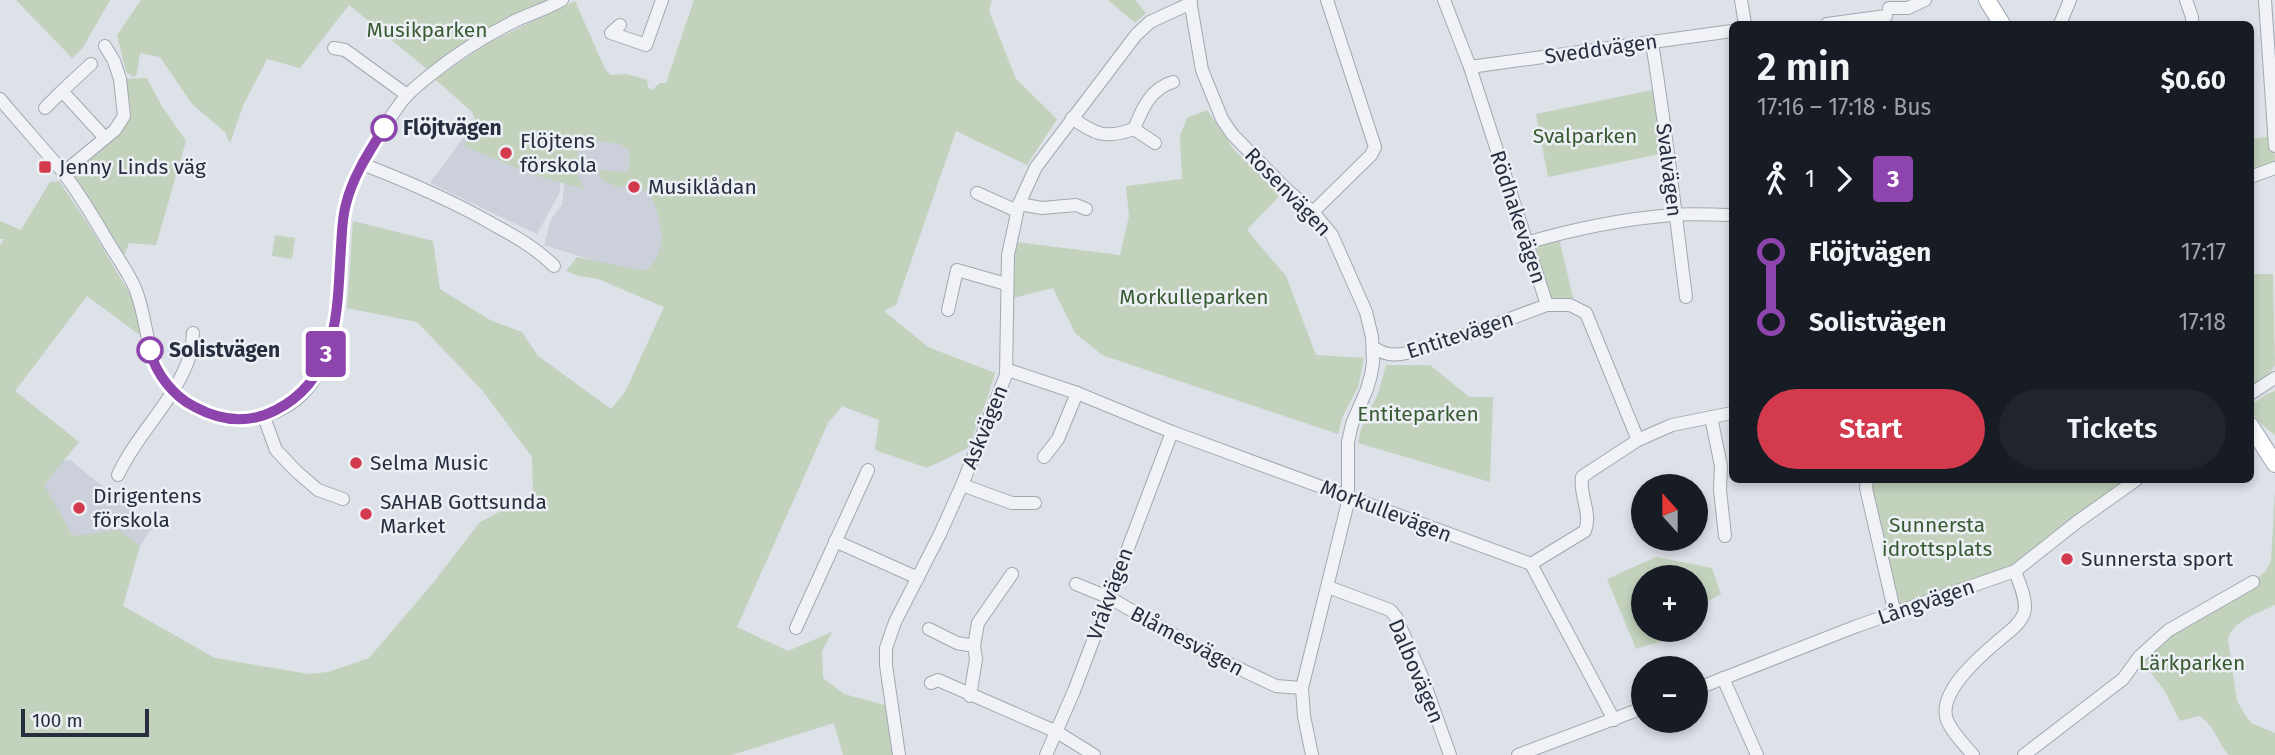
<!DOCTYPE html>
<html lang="en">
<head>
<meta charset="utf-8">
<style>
  :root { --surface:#171b24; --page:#20242c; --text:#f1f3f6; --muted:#9ea1a6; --accent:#d43a4d }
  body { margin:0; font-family:"Fira Sans",sans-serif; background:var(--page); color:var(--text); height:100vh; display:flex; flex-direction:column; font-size:26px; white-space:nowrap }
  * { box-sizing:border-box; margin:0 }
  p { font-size:23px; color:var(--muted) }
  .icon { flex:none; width:38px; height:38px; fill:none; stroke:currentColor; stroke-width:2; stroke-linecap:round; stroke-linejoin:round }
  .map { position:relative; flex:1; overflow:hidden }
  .side { position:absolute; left:1729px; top:21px; width:525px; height:462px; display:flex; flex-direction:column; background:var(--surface); border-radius:10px; box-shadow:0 4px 10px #0003 }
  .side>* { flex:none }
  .badge { padding:0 14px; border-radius:5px; font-size:24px; line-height:46px }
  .needle { width:46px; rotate:339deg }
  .tools { position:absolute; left:1631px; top:474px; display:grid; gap:14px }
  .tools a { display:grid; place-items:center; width:77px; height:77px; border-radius:50%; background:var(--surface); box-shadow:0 4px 10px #0003; font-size:35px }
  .scale { position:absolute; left:21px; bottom:18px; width:128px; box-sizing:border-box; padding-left:7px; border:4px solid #262e3f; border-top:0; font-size:19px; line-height:24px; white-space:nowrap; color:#262e3f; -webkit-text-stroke:5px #ecf0f5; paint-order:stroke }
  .map>.badge { position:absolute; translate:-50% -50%; box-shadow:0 0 0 4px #fff }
  .legs { display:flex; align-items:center; gap:10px; height:77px; padding:0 28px; font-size:23px }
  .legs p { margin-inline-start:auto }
  .head { display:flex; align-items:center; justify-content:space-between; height:119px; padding:0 28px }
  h1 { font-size:38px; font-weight:600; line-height:52px }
  .action { display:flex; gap:14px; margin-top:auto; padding:14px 28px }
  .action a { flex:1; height:80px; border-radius:42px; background:var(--accent); color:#fff; font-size:28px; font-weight:600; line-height:80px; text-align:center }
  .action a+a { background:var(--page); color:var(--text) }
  ul { padding:0 28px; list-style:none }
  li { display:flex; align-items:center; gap:24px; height:70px; font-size:26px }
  li i { display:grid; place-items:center; width:10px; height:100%; margin:0 9px; background:currentColor }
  li i::after { content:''; width:18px; height:18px; margin:-9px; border:5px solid; border-radius:50%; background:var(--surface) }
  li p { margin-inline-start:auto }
  li:first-child i { background:linear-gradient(#0000 50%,currentColor 0) }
  li:last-child i { background:linear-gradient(currentColor 50%,#0000 0) }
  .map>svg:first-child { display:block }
</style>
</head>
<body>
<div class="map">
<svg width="2275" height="755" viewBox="0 0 2275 755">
  <rect width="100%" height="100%" fill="#dde1e8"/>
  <g fill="#cbd0da">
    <path d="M483,111L560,122V192L537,234L430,183Z"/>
    <path d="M571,121L710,154L681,288L544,245L551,219L562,205Z"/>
    <path d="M70,460L153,527L111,588L7,489L26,465Z"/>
  </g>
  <g fill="#c2d2bd">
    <path d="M16,0H110L82,49L72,58Z"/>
    <path d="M141,0H549L478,33L427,69L349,5L300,68L267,59L243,106L230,143L225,132L192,104L160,57L140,53L137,73L134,77L126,72L117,35Z"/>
    <path d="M694,0H992L989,11L1016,79L1057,119L1027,165L956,131L896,305L884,311L928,347L995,373L987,399L968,448L927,468L875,450L879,420L842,406L828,423L737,627L788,651L832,632L822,651L823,678L844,694L892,707L899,755H843L834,723L732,755H0V245L4,239H0V221L21,230L50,182L59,181L92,230L131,296L141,336L87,296L15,391L79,442L44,485L73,536L119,530L140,546L123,606L215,658L309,674L328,672L369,658L433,583L480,522L533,494L532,457L482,390L417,322L347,308L353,221L433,241L440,289L490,320L522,332L538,356L611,409L625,392L664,307L598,279L579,276L566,271L577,257L645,271C672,250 660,218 650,192L625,186L618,188L610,183L604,182L599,176V171C609,169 620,175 629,170V150L620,144L583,139L580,140L575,169L584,189L531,174L464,146L476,122L472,112L435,79L486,44L575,1L605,69L611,75L627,74L647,80L648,88L652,90L660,83H666Z"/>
    <path d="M1108,0H1135L1146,13L1135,23Z"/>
    <path d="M147,78L161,105L186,141L156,245L129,243L124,256L69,168L120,124V79Z"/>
    <path d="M1652,90L1665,153L1548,177L1536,114Z"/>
    <path d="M1207,110L1235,151L1281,194L1247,230L1286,276L1316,355L1364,358L1358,387L1342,418L1338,434L1102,355L1075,333L1053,288L1013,298L1016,242L1120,255L1129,216L1126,186L1182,179L1180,136L1187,118Z"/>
    <path d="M2274,136L2275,168L2251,177V139Z"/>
    <path d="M1558,234L1575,306L1547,305L1526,243Z"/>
    <path d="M275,235L295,238L292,259L272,256Z"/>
    <path d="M2251,274H2273L2275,365L2271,371L2251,387Z"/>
    <path d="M1386,365H1430L1469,397H1493L1490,482L1358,443L1361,429L1379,391Z"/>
    <path d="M2275,391V435C2264,426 2253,420 2251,405L2267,394Z"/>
    <path d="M1867,480H2136L2015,571L1895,614Z"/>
    <path d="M2275,491V605C2259,613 2231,621 2228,640L2237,701L2244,713L2251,723L2275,733V755H2229C2218,743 2214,724 2199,716L2180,721L2164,690L2139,657L2169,630L2252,582L2265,572L2271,561Z"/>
    <path d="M1656,557L1712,568L1721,594L1696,608V578H1643V630H1675L1670,638L1636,649L1607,579Z"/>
  </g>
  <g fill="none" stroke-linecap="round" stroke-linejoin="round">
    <g stroke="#a2a8b2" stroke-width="14">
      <g id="minor">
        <path d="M1190,0L1202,70L1222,119L1232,134L1286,189L1313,212L1332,235L1366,312L1372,337L1373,363L1371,375L1367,389L1352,424L1348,442V502L1302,688L1304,716L1312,755"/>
        <path d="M1444,0L1470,67L1547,305H1570L1586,313L1638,440"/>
        <path d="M1741,0L1745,24"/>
        <path d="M2186,0L2192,17V24"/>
        <path d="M2265,0L2275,146"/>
        <path d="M1889,8H1908L1925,0"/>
        <path d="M1827,24L1886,16"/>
        <path d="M2060,24L2070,0"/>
        <path d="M620,25L611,33L646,45L662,0"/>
        <path d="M1652,43C1666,128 1675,212 1686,297"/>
        <path d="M334,48L345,50L407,95"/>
        <path d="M1470,67L1732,31"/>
        <path d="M62,91L91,64"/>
        <path d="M0,99C20,123 42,147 62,171C79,193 94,218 108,242C117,257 128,272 135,288C150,325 143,358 173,391C192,411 222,423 250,419C336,406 336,318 341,250C342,234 342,218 346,203C357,167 378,135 399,105C407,93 418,85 429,76C457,53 486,35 519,19C533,13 548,8 562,0"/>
        <path d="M45,108L62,91L105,138"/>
        <path d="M1072,118C1096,135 1106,139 1134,129L1155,143"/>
        <path d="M1134,129C1142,109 1151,88 1173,82"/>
        <path d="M362,164C409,182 453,201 496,226C518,238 537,249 554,266"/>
        <path d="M63,173L115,130L124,116L120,79L114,61L105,46"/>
        <path d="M2250,177L2275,168"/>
        <path d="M977,193L1017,211"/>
        <path d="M1019,204L1042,208L1076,205L1086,209"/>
        <path d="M1313,212L1371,155L1375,147L1327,0"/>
        <path d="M1526,243C1574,229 1622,219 1672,215C1692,213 1713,215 1732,215"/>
        <path d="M948,310L957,270L1006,284"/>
        <path d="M1373,347C1384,355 1394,356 1407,353L1480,330L1547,305"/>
        <path d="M1008,370L1077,393L1172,432L1531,564L1614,720"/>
        <path d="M2250,394L2275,378"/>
        <path d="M264,417L276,450L297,472L318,490L343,499"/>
        <path d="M1711,417L1721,466L1720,490L1725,536"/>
        <path d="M1044,457L1058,439L1077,393"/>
        <path d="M118,475C137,433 176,400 190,355C193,348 192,340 193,333"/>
        <path d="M1867,480L1866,488L1895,614"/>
        <path d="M962,485L1012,503H1035"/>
        <path d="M835,541L918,578"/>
        <path d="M1531,564L1585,531C1592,512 1579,496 1582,477L1589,472L1638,440L1672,425L1732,413"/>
        <path d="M1076,584L1110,598L1204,652L1276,686L1302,688"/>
        <path d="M1328,587L1390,610L1396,617L1423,679L1450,755"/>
        <path d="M796,628L868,470"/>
        <path d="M929,629L957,643L974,646L976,659L970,696"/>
        <path d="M974,646L978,623L1012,574"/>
        <path d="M1723,678L1757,755"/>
        <path d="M931,683L938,680L1057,732L1094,755"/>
        <path d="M1696,689L1857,626L2015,571L2077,522L2136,480"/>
        <path d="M899,755L886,665V648L895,622L940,534L962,485L1006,375L1008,255L1019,204L1036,167L1136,35L1150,22L1191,3"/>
        <path d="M1046,755L1074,691L1172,432"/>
        <path d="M1518,755L1643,708"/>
        <path d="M1973,755C1964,744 1952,733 1947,720C1937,693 1979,657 1998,641C2007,633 2020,625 2024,613C2028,601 2019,583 2015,571"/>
        <path d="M2024,755L2123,679L2139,657L2169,630L2253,582"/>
      </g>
    </g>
    <g stroke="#9ca5b4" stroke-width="18">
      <g id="major">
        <path d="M1987,0L2002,24"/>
        <path d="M2250,425L2275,464"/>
      </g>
    </g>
    <use href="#minor" stroke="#f0f2f6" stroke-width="12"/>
    <use href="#major" stroke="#fff" stroke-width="16"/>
  </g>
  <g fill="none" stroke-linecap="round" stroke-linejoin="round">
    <g stroke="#fff" stroke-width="16">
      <path id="line-1" d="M150,350C155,373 174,397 195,407C221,421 249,424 276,410C340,377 337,309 341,247C342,233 342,218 346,204C353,176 369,152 384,128"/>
    </g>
    <use href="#line-1" stroke="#8e44ad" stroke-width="10"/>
  </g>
  <g fill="#fff" stroke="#8e44ad" stroke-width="3.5">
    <circle cx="384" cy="128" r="12"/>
    <circle cx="150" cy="350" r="12"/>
  </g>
  <g fill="#d43a4d" stroke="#ecf0f5" stroke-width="2.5">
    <circle cx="506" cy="153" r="7"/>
    <rect x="38" y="160" width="14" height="14" rx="3.5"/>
    <circle cx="634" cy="187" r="7"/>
    <circle cx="356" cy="463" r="7"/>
    <circle cx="79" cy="508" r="7"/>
    <circle cx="366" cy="514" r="7"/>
    <circle cx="2067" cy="559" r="7"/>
  </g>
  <g text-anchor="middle" stroke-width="5" stroke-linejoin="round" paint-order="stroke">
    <g font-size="21" fill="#395b32" stroke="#ecf0f5">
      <text x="427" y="37">Musikparken</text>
      <text x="1585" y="143">Svalparken</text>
      <text x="1194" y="304">Morkulleparken</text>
      <text x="1418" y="421">Entiteparken</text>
      <text x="1937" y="532">Sunnersta<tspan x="1937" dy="24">idrottsplats</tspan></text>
      <text x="2192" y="670">Lärkparken</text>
    </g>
    <g font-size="21" fill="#262e3f" stroke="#ecf0f5">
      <text transform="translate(1601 49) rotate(-8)" y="7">Sveddvägen</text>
      <text transform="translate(1669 170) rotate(83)" y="7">Svalvägen</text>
      <text transform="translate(1288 192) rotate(46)" y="7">Rosenvägen</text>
      <text transform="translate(1518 217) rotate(72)" y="7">Rödhakevägen</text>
      <text transform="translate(1460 335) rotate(-18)" y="7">Entitevägen</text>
      <text transform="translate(985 427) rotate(-68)" y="7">Askvägen</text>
      <text transform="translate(1386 511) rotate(21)" y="7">Morkullevägen</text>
      <text transform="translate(1110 594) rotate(-70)" y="7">Vråkvägen</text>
      <text transform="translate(1926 602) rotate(-19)" y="7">Långvägen</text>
      <text transform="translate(1187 641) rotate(28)" y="7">Blåmesvägen</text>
      <text transform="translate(1416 671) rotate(67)" y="7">Dalbovägen</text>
    </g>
    <g font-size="21" font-weight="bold" fill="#262e3f" stroke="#ecf0f5" text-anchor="start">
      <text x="403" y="135">Flöjtvägen</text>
      <text x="169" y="357">Solistvägen</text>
    </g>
    <g font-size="21" fill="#262e3f" stroke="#ecf0f5" text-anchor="start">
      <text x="520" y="148">Flöjtens<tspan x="520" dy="24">förskola</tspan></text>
      <text x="59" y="174">Jenny Linds väg</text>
      <text x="648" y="194">Musiklådan</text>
      <text x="370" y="470">Selma Music</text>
      <text x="93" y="503">Dirigentens<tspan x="93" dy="24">förskola</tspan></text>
      <text x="380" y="509">SAHAB Gottsunda<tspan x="380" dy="24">Market</tspan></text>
      <text x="2081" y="566">Sunnersta sport</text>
    </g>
  </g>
</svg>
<div class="tools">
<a><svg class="needle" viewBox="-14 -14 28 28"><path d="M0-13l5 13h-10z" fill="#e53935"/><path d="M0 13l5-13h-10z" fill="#9ea1a6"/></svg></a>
<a>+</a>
<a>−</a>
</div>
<div class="scale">100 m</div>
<b class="badge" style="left:326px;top:354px;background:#8e44ad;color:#fff">3</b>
<section class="side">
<div class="head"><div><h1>2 min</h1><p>17:16 – 17:18 · Bus</p></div><b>$0.60</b></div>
<div class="legs"><svg class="icon" aria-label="walk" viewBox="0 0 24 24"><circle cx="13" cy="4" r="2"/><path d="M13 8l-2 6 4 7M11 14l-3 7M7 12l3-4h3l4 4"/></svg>1<svg class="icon" aria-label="forward" viewBox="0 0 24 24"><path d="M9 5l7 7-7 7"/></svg><b class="badge" style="background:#8e44ad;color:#fff">3</b></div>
<ul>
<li><i style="color:#8e44ad"></i><b>Flöjtvägen</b><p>17:17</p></li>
<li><i style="color:#8e44ad"></i><b>Solistvägen</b><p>17:18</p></li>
</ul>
<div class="action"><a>Start</a><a>Tickets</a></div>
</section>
</div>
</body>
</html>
